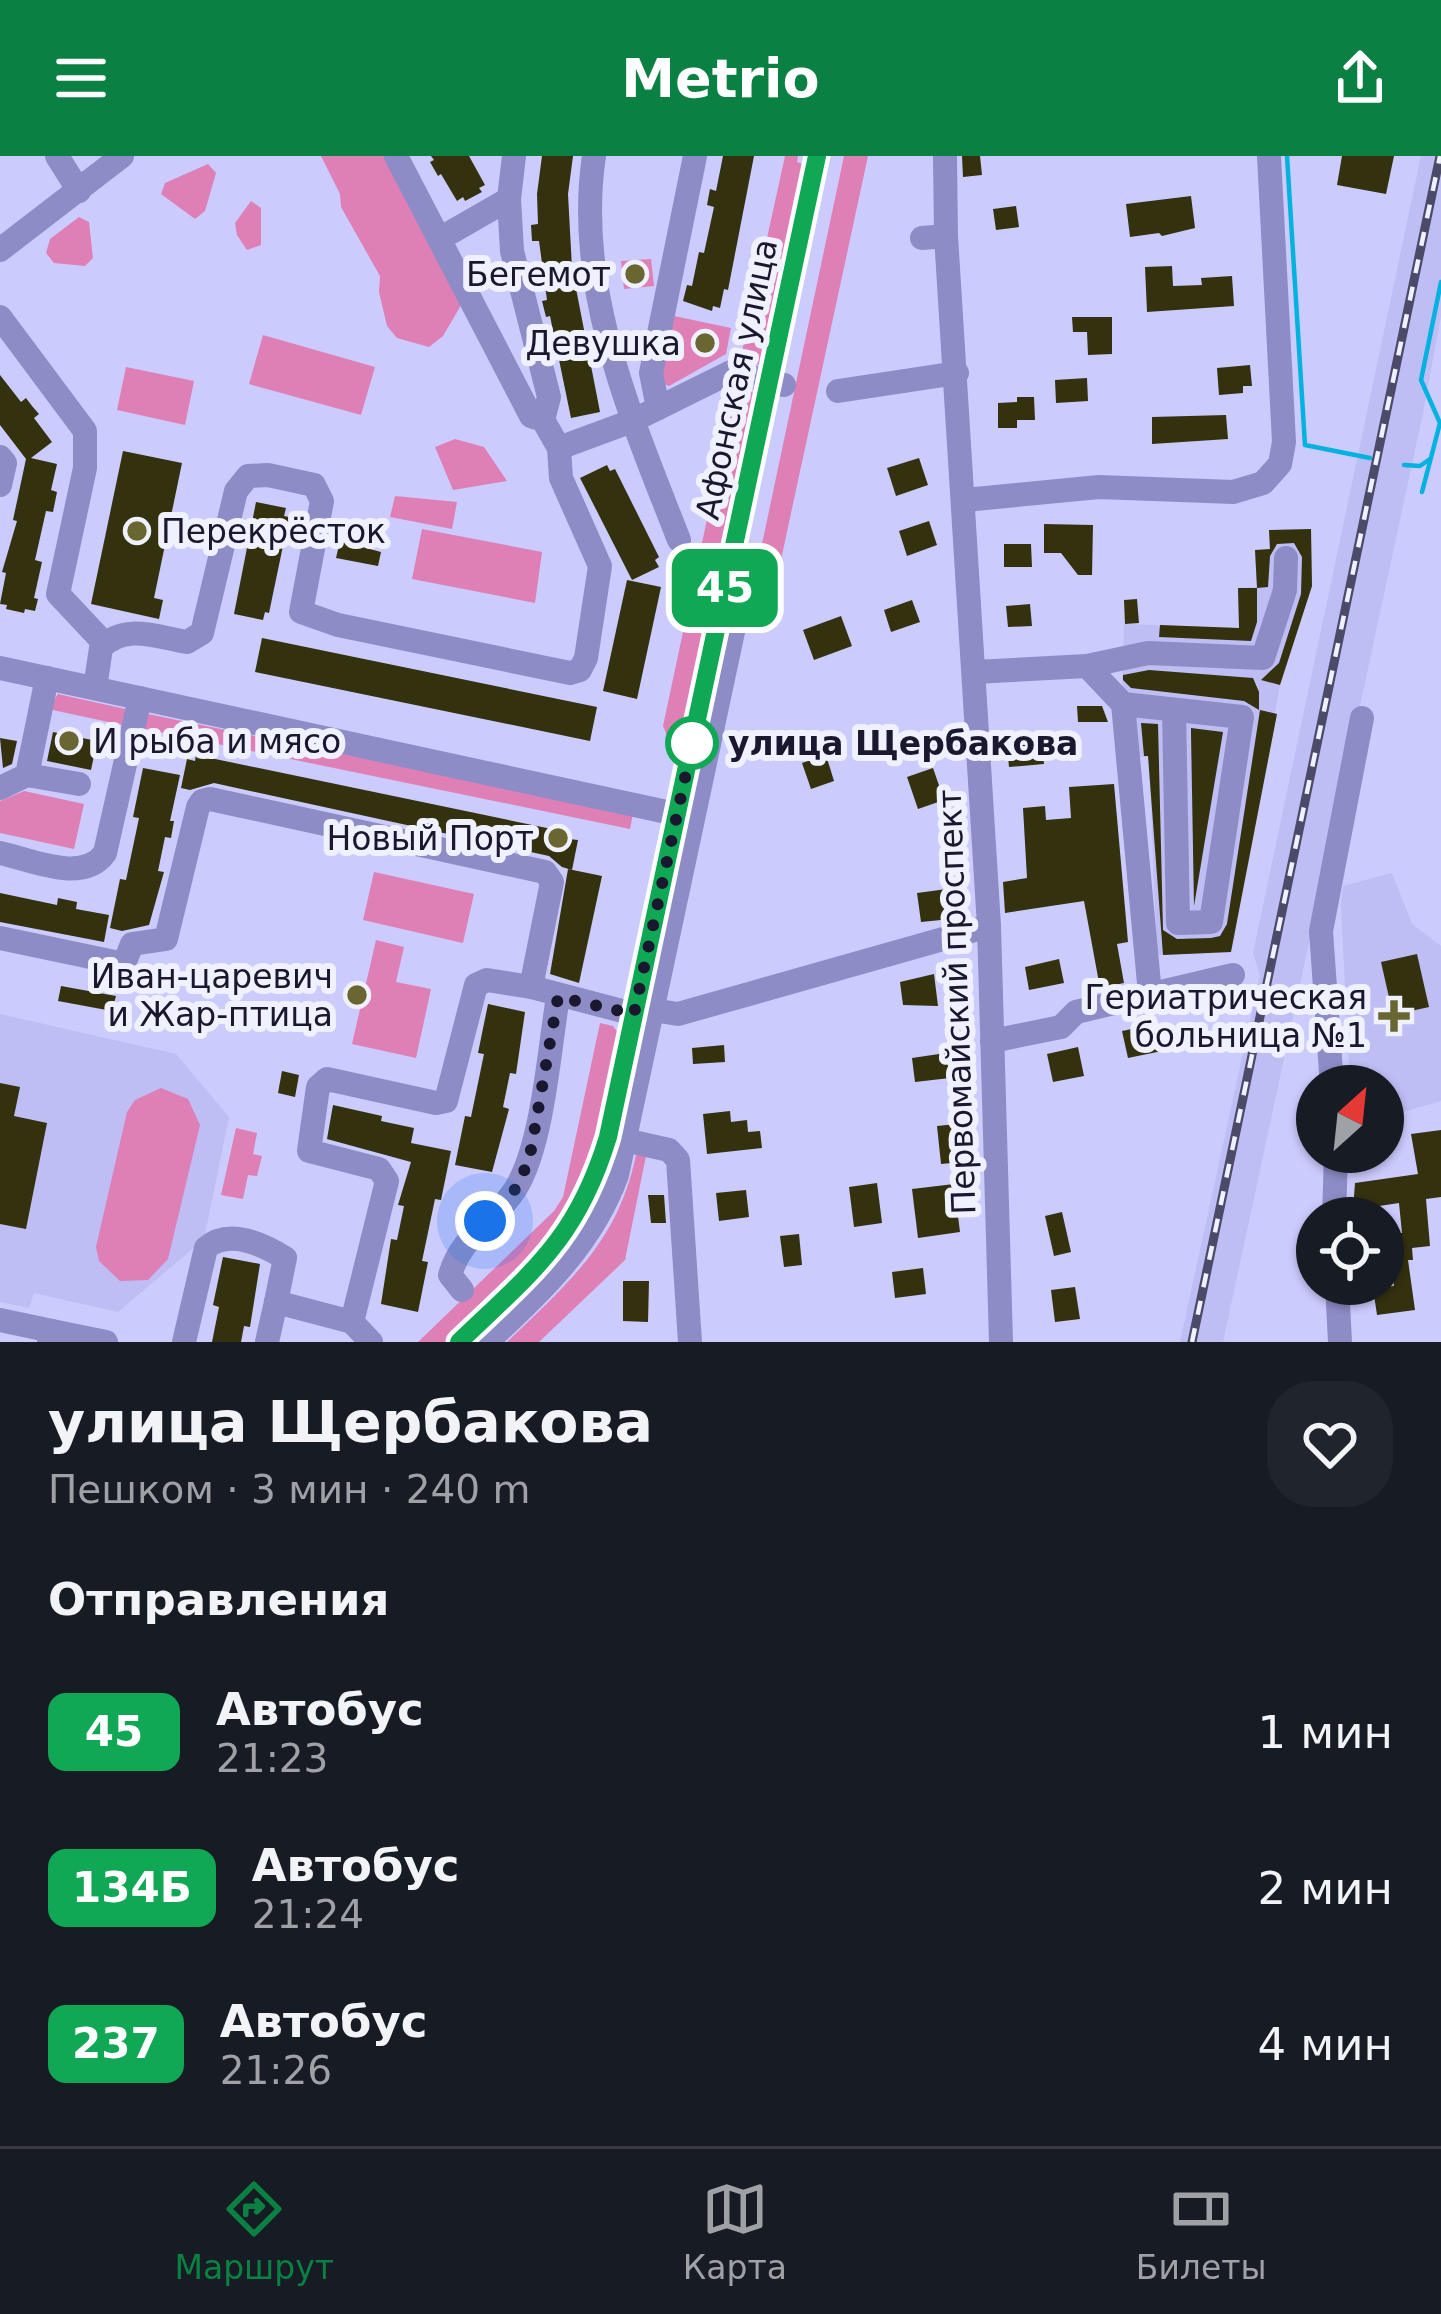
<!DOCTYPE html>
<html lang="ru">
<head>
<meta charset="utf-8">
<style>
  :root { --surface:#171b24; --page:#20242c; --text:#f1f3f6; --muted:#9ea1a6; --line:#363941; --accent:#0b8043 }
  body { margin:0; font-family:"DejaVu Sans",sans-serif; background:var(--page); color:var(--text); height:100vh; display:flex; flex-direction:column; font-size:45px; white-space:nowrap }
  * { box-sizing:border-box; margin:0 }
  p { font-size:39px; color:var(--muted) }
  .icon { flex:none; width:66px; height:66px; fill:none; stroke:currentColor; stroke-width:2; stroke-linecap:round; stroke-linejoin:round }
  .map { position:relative; height:1186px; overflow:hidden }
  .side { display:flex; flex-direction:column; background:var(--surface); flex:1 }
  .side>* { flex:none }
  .badge { padding:0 24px; border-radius:18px; font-size:42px; line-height:78px }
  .needle { width:78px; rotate:27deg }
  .fabs { position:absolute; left:1296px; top:909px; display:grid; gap:24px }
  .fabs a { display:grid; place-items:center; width:108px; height:108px; border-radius:50%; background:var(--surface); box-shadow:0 3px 9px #0004; font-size:60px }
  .you { position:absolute; width:60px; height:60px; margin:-30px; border:9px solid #fff; border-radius:50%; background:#1a73e8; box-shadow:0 0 0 18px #1a73e833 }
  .map>.badge { position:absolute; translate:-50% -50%; box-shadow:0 0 0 6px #fff }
  h2 { padding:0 48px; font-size:45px; line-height:108px }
  .round { display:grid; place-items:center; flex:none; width:126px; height:126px; border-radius:48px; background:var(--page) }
  .overview { display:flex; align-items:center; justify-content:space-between; height:204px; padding:0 48px }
  h1 { font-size:57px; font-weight:800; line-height:90px }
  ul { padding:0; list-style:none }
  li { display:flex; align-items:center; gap:36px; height:156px; padding:0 48px }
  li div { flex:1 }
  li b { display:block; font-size:45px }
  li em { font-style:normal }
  li .badge { min-width:132px; font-weight:700; text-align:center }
  header { display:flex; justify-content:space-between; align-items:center; height:156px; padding:0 48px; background:var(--accent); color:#fff; font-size:54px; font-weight:800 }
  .tab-bar { display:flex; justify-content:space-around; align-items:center; height:168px; border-top:3px solid var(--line); background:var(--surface); font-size:33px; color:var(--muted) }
  .tab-bar a { display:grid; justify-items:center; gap:6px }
  .tab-bar .on { color:var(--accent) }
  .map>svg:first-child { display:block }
</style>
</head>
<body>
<header><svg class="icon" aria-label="menu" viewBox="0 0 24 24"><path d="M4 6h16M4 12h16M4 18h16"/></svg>Metrio<svg class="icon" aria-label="share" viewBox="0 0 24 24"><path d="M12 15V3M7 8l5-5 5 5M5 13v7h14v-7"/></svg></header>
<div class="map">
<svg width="1441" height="1186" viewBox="0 0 1441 1186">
  <rect width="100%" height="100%" fill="#cccbfe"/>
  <g fill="#bebdf4">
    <path d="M1421,0H1441V160L1423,257L1223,1186H1180L1260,819L1253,797Z"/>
    <path d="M1311,373L1312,430L1280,529L1231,796L1157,799L1149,601H1132L1122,539L1124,468L1239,472L1238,432L1257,431L1255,394L1269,393V374Z"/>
    <path d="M1392,717L1412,768L1441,790V945L1383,962V930H1350L1341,749L1343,730Z"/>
    <path d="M0,858L176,898L229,961L204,1083L118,1156L34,1137L29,1152L0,1146Z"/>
  </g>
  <g fill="#de7fb6">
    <path d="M321,0H387L464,144L443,180L429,191L397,182L387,170L379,136L380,120L341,51L340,38Z"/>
    <path d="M785,0H798L797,6L803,8L760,209L740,205Z"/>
    <path d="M844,0H868L768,464L747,459Z"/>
    <path d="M208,8L216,17L205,55L195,63L161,38L165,27Z"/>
    <path d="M251,45L261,52V89L247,94L237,79L235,67Z"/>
    <path d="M79,61L89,66L93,102L85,110L54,107L46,97L50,83Z"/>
    <path d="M651,103L654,130L624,133L621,105Z"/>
    <path d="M674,160L731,172L726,198L669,230L664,228L662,218Z"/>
    <path d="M263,179L375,211L361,259L249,228Z"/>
    <path d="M126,211L194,225L185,269L117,254Z"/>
    <path d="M735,232L754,237L680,588L669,584L663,570Z"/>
    <path d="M455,283L484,291L507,325L453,334L435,291Z"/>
    <path d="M395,340L457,346L452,373L390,361Z"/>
    <path d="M422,373L542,396L535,447L412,423Z"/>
    <path d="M58,538L130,554L127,570L48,553Z"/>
    <path d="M143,557L633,658L630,673L140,572Z"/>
    <path d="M24,635L84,648L74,693L0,677V645Z"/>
    <path d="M374,716L474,738L463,787L363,764Z"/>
    <path d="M376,784L404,791L396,826L431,833L416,902L352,888Z"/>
    <path d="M600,867L613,870L618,877C606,932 602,1000 572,1048C539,1101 491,1143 446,1186H418L554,1055L563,1041Z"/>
    <path d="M161,932L188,943L200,969L168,1103L148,1124L120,1125L99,1105L96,1091L127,956L135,944Z"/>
    <path d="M236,972L257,977L253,998L262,1000L257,1020L248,1019L243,1043L221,1039Z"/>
    <path d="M647,995L625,1104L539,1186H507C568,1127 618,1086 636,999Z"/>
  </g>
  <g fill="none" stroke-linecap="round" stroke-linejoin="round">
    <g stroke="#04b2e1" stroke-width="4.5">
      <path d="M1287,0L1305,289L1370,302"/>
      <path d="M1404,309L1420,310L1430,303"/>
      <path d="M1422,336L1440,267L1421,224L1441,126"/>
    </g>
  </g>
  <g fill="#33310e">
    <path d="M431,0H469L485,29L479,32L482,36L465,45L463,41L457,45L441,18L438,20L430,6L434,4Z"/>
    <path d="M542,0H573L568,38L572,112L600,256L571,262L550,160L546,161L542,145L547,144L539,85H532L531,69L538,68L537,38Z"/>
    <path d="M723,0H754L728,134L724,133L720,152L713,150L712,155L683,145L687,129L692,130L699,96L704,97L714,51L707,49L710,33L716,35Z"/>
    <path d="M962,0H980L982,19L963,21Z"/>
    <path d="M1342,0H1394L1386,38L1337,29Z"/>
    <path d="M1191,40L1195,72L1162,80L1159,77L1130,81L1126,48Z"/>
    <path d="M1016,50L1019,71L996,74L993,53Z"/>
    <path d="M1172,110L1173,130L1202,129L1201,122L1232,120L1234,150L1147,156L1145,111Z"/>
    <path d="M1072,161H1112V198L1088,199L1087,176H1073Z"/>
    <path d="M1250,209L1252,230H1243V237L1219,239L1217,212Z"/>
    <path d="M0,219L21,246L26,242L32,250L39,258L34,262L52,286L31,302L57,308L51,334L57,336L53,356L46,355L35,404L42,406L34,442L38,443L35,455L25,453L24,457L6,453L7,449L0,448L6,417L2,416L17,365L13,364L26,303L0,269Z"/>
    <path d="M1087,222L1088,245L1056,247L1055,224Z"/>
    <path d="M1017,241H1034L1035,264H1017V272H998V247L1017,246Z"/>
    <path d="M1226,259L1228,283L1152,288V261Z"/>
    <path d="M123,295L182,307L154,442L163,444L159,463L91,448Z"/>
    <path d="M919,302L928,329L896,340L887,312Z"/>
    <path d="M607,309L610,315L615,313L659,401L655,404L659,411L632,424L580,322Z"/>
    <path d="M256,346L286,352L284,360L289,361L269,457L265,456L263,464L234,458Z"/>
    <path d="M929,365L937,389L907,400L899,375Z"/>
    <path d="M1044,368L1093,369L1092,419H1078L1061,397H1044Z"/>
    <path d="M1311,373L1312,430L1280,529L1261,524L1279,507L1301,438L1302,401L1294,387L1277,388L1270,400L1268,431L1257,432L1255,394L1270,393L1269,374Z"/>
    <path d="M340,385L381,396L378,410L336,402Z"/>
    <path d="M1004,388H1031L1032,411H1004Z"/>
    <path d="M627,424L661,431L637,543L603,535Z"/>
    <path d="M1238,432H1257V466L1251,485L1159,481L1160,469L1239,472Z"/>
    <path d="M1137,443L1139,467L1125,468L1124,444Z"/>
    <path d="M912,444L920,466L891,476L884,454Z"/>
    <path d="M1030,448L1032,470L1008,471L1006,450Z"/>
    <path d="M841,460L852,490L814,504L803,474Z"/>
    <path d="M262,482L597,551L590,585L255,516Z"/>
    <path d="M1149,514L1253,522L1259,536V554L1244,545L1131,532L1123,524V519Z"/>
    <path d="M1077,550H1102L1108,566H1078Z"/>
    <path d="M1260,554L1277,558L1231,796L1163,799L1148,600H1144L1141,567L1158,568L1163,774L1177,783L1211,782L1220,780L1227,768Z"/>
    <path d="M1191,572L1223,576L1194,750L1191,577Z"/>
    <path d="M53,576L97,585L91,614L47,605Z"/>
    <path d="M1032,581L1033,596L1043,595L1044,608L1009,611L1007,590L1015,589V582Z"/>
    <path d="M0,582L17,585L12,608L3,612Z"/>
    <path d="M196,599L571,677L569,683L578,684L572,714L562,711L549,700L214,627L190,634L181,632L187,603L195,605Z"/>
    <path d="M826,599L834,625L811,633L802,607Z"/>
    <path d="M143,612L180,619L170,665H174L171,682L165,681L158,715L164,716L149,769L122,775L110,772L120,723L126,724L139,662L133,661Z"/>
    <path d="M933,612L944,644L918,653L907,621Z"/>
    <path d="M1114,628L1128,786L1117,788L1124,827L1100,832L1084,745L1005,757L1003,726L1027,722L1023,652L1045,650L1046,664L1071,662L1069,631Z"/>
    <path d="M568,713L602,720L579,827L550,818Z"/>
    <path d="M947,733L951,763L921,766L917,737Z"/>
    <path d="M0,737L57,749L58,742L77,746L76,753L109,759L104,786L0,766Z"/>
    <path d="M1417,798L1429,851L1393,859L1381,806Z"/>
    <path d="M1059,803L1064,827L1029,834L1025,811Z"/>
    <path d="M934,818L938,850L903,849L900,826Z"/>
    <path d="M61,830L116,840L112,855L58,845Z"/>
    <path d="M488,848L525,856L516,918L510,917L503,951L509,953L492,1016L455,1009L465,960L471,961L484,898L478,897Z"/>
    <path d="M1156,868L1162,895L1128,902L1122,875Z"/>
    <path d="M724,889L725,906L693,908L692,892Z"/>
    <path d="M1078,891L1084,920L1053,926L1047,898Z"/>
    <path d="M946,897L950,922L915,926L912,902Z"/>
    <path d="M282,915L299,919L295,941L278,937Z"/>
    <path d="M0,927L20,931L14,960L47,967L26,1073L0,1068Z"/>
    <path d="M333,949L382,960L381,965L414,972L411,987L451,995L441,1044L435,1043L422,1105L428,1106L418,1156L381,1148L391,1083L397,1084L404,1050L398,1049L411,1006L327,983Z"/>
    <path d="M730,955L731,966L747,964L748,976L760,975L762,992L707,998L703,958Z"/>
    <path d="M957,968L962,1006L941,1008L937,970Z"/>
    <path d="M1441,974V1041L1426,1043L1430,1090L1412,1092L1413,1104H1408L1415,1154L1377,1159L1373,1132L1394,1130L1389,1077H1402L1399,1047L1353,1054L1355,1027L1418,1018L1411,978Z"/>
    <path d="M877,1027L882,1067L854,1071L849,1031Z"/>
    <path d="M954,1028L960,1076L918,1082L912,1033Z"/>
    <path d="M746,1034L749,1061L719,1065L716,1037Z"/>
    <path d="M648,1039H664L666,1067H651Z"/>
    <path d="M1062,1056L1071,1096L1054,1100L1045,1060Z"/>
    <path d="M799,1078L802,1109L784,1111L780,1080Z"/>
    <path d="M223,1101L260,1108L250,1171L244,1170L241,1186H212L219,1151L213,1149Z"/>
    <path d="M923,1112L926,1138L895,1142L892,1116Z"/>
    <path d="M623,1125H649L648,1166L623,1165Z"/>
    <path d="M1075,1131L1080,1163L1055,1166L1051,1134Z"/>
  </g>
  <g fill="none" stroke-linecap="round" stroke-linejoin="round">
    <g stroke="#8d8cc7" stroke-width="24">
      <path d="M57,0L79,35"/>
      <path d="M514,0L509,43L512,95L549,241L543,264"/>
      <path d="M594,0C574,133 632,263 679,384"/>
      <path d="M945,0L946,80L989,770L1001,1186"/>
      <path d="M441,82L509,43"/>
      <path d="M922,82L946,80"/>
      <path d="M0,94L122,0"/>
      <path d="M0,161L85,275V312L58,438L104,487"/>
      <path d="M838,235L957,217"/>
      <path d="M658,252L651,217L695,0"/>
      <path d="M559,292L632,265L731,216L784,229"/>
      <path d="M0,301L5,307L0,329"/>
      <path d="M965,344L1099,331L1233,336L1263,327L1280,308L1284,286L1269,0"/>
      <path d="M1087,510L1123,548L1242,561L1211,766L1178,767L1174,554"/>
      <path d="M0,512L690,661"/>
      <path d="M975,516L1087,510L1148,497L1263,502L1285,434L1286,402"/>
      <path d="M95,532L101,492C124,467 157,481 187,486L202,477L236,335L248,320L268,319L314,329L322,345L301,456L338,469L570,517L580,514L586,502L600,410L561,322L559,292L543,264L531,260L396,0"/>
      <path d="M1123,548L1150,838"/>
      <path d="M27,619L79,628"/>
      <path d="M0,632L27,619L47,522"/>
      <path d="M0,697C32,704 83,728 105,697L140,542"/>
      <path d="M0,782L124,808L132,788L166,783L198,651L202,645L210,643L545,716L552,726L531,831L634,858L653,854L678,858L989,770"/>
      <path d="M992,885L1061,871L1076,856L1233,819"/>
      <path d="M1332,930L1321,775L1362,562"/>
      <path d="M611,981L669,994L678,1004L690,1186"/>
      <path d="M1334,1062L1336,996"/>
      <path d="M1337,1128L1340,1186"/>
      <path d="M462,1134L450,1119C462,1078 495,1066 516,1032C543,988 549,894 558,841"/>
      <path d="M0,1164L52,1175L49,1186"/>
      <path d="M352,1166L387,1025L379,1013L309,995L318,931L327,923L436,947L446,945L476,829L487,824L531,831"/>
      <path d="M52,1175L106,1186"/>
      <path d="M184,1186L206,1092C229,1072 262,1088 285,1102L276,1146L352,1166L371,1186"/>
      <path d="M267,1186L276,1146"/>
      <path d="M459,1186C533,1114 577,1084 608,981L817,0"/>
      <path d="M487,1186C541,1135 591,1090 617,1019L746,415"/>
    </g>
    <g stroke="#4c4a69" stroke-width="9">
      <path id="rail" d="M1192,1186L1440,0"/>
    </g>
    <use href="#rail" stroke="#f0f1fe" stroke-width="4.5" stroke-dasharray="14" stroke-linecap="butt"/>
  </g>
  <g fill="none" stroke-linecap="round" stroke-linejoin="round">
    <g stroke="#fff" stroke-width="27">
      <path id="line" d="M459,1186C533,1115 577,1083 608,981L817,0"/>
    </g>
    <use href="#line" stroke="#10a855" stroke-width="18"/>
    <path stroke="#1a182f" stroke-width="12" stroke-dasharray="0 21.6" d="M485,1065L514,1035L529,1005L558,841L634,858L694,580L692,587"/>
  </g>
  <g fill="#696632" stroke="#f0f1fe" stroke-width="4.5">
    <circle cx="635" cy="118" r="12"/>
    <circle cx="705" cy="187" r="12"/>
    <circle cx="137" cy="375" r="12"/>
    <circle cx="69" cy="585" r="12"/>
    <circle cx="558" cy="682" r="12"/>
    <circle cx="357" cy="839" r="12"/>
    <path d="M1388 842h12v12h12v12h-12v12h-12v-12h-12v-12h12z"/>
  </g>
  <circle fill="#fff" stroke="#10a855" stroke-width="6" cx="692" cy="587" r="24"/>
  <g text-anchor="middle" stroke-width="12" stroke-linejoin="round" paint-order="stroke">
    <g font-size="33" fill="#1a182f" stroke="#f0f1fe" text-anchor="end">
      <text x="611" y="130">Бегемот</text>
      <text x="681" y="199">Девушка</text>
      <text x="161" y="387" text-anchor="start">Перекрёсток</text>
      <text x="93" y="597" text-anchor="start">И рыба и мясо</text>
      <text x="534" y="694">Новый Порт</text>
      <text x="333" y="832">Иван-царевич<tspan x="333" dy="38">и Жар-птица</tspan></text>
      <text x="1367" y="853">Гериатрическая<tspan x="1367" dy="38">больница №1</tspan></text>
    </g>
    <g font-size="33" fill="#1a182f" stroke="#f0f1fe">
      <text transform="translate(736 223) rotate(-78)" y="12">Афонская улица</text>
      <text transform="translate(956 846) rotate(-92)" y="12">Первомайский проспект</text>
    </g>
    <g font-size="33" font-weight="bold" fill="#1a182f" stroke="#f0f1fe" text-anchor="start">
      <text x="728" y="599">улица Щербакова</text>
    </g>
  </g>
</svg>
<div class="fabs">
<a><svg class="needle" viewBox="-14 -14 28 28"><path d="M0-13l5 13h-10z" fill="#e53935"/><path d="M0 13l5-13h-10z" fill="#9ea1a6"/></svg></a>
<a><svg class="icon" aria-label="locate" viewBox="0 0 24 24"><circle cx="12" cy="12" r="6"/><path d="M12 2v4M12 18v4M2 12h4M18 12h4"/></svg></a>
</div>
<div class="you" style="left:485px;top:1065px"></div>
<b class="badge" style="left:725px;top:432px;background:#10a855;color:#fff">45</b>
</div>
<section class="side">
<div class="overview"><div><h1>улица Щербакова</h1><p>Пешком · 3 мин · 240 m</p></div><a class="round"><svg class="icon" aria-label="heart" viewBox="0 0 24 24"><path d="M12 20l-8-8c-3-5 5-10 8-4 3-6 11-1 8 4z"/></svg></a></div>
<h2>Отправления</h2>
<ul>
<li><span class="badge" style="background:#10a855;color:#fff">45</span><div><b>Автобус</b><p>21:23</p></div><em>1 мин</em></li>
<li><span class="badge" style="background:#10a855;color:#fff">134Б</span><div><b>Автобус</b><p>21:24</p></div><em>2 мин</em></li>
<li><span class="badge" style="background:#10a855;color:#fff">237</span><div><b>Автобус</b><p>21:26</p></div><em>4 мин</em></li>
</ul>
</section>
<nav class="tab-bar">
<a class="on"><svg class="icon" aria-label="directions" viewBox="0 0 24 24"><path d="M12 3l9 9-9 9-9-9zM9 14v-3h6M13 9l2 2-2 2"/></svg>Маршрут</a>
<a><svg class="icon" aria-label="map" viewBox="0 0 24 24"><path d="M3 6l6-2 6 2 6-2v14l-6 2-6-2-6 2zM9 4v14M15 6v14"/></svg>Карта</a>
<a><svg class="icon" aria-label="tickets" viewBox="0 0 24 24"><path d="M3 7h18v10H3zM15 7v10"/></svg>Билеты</a>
</nav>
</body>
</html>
